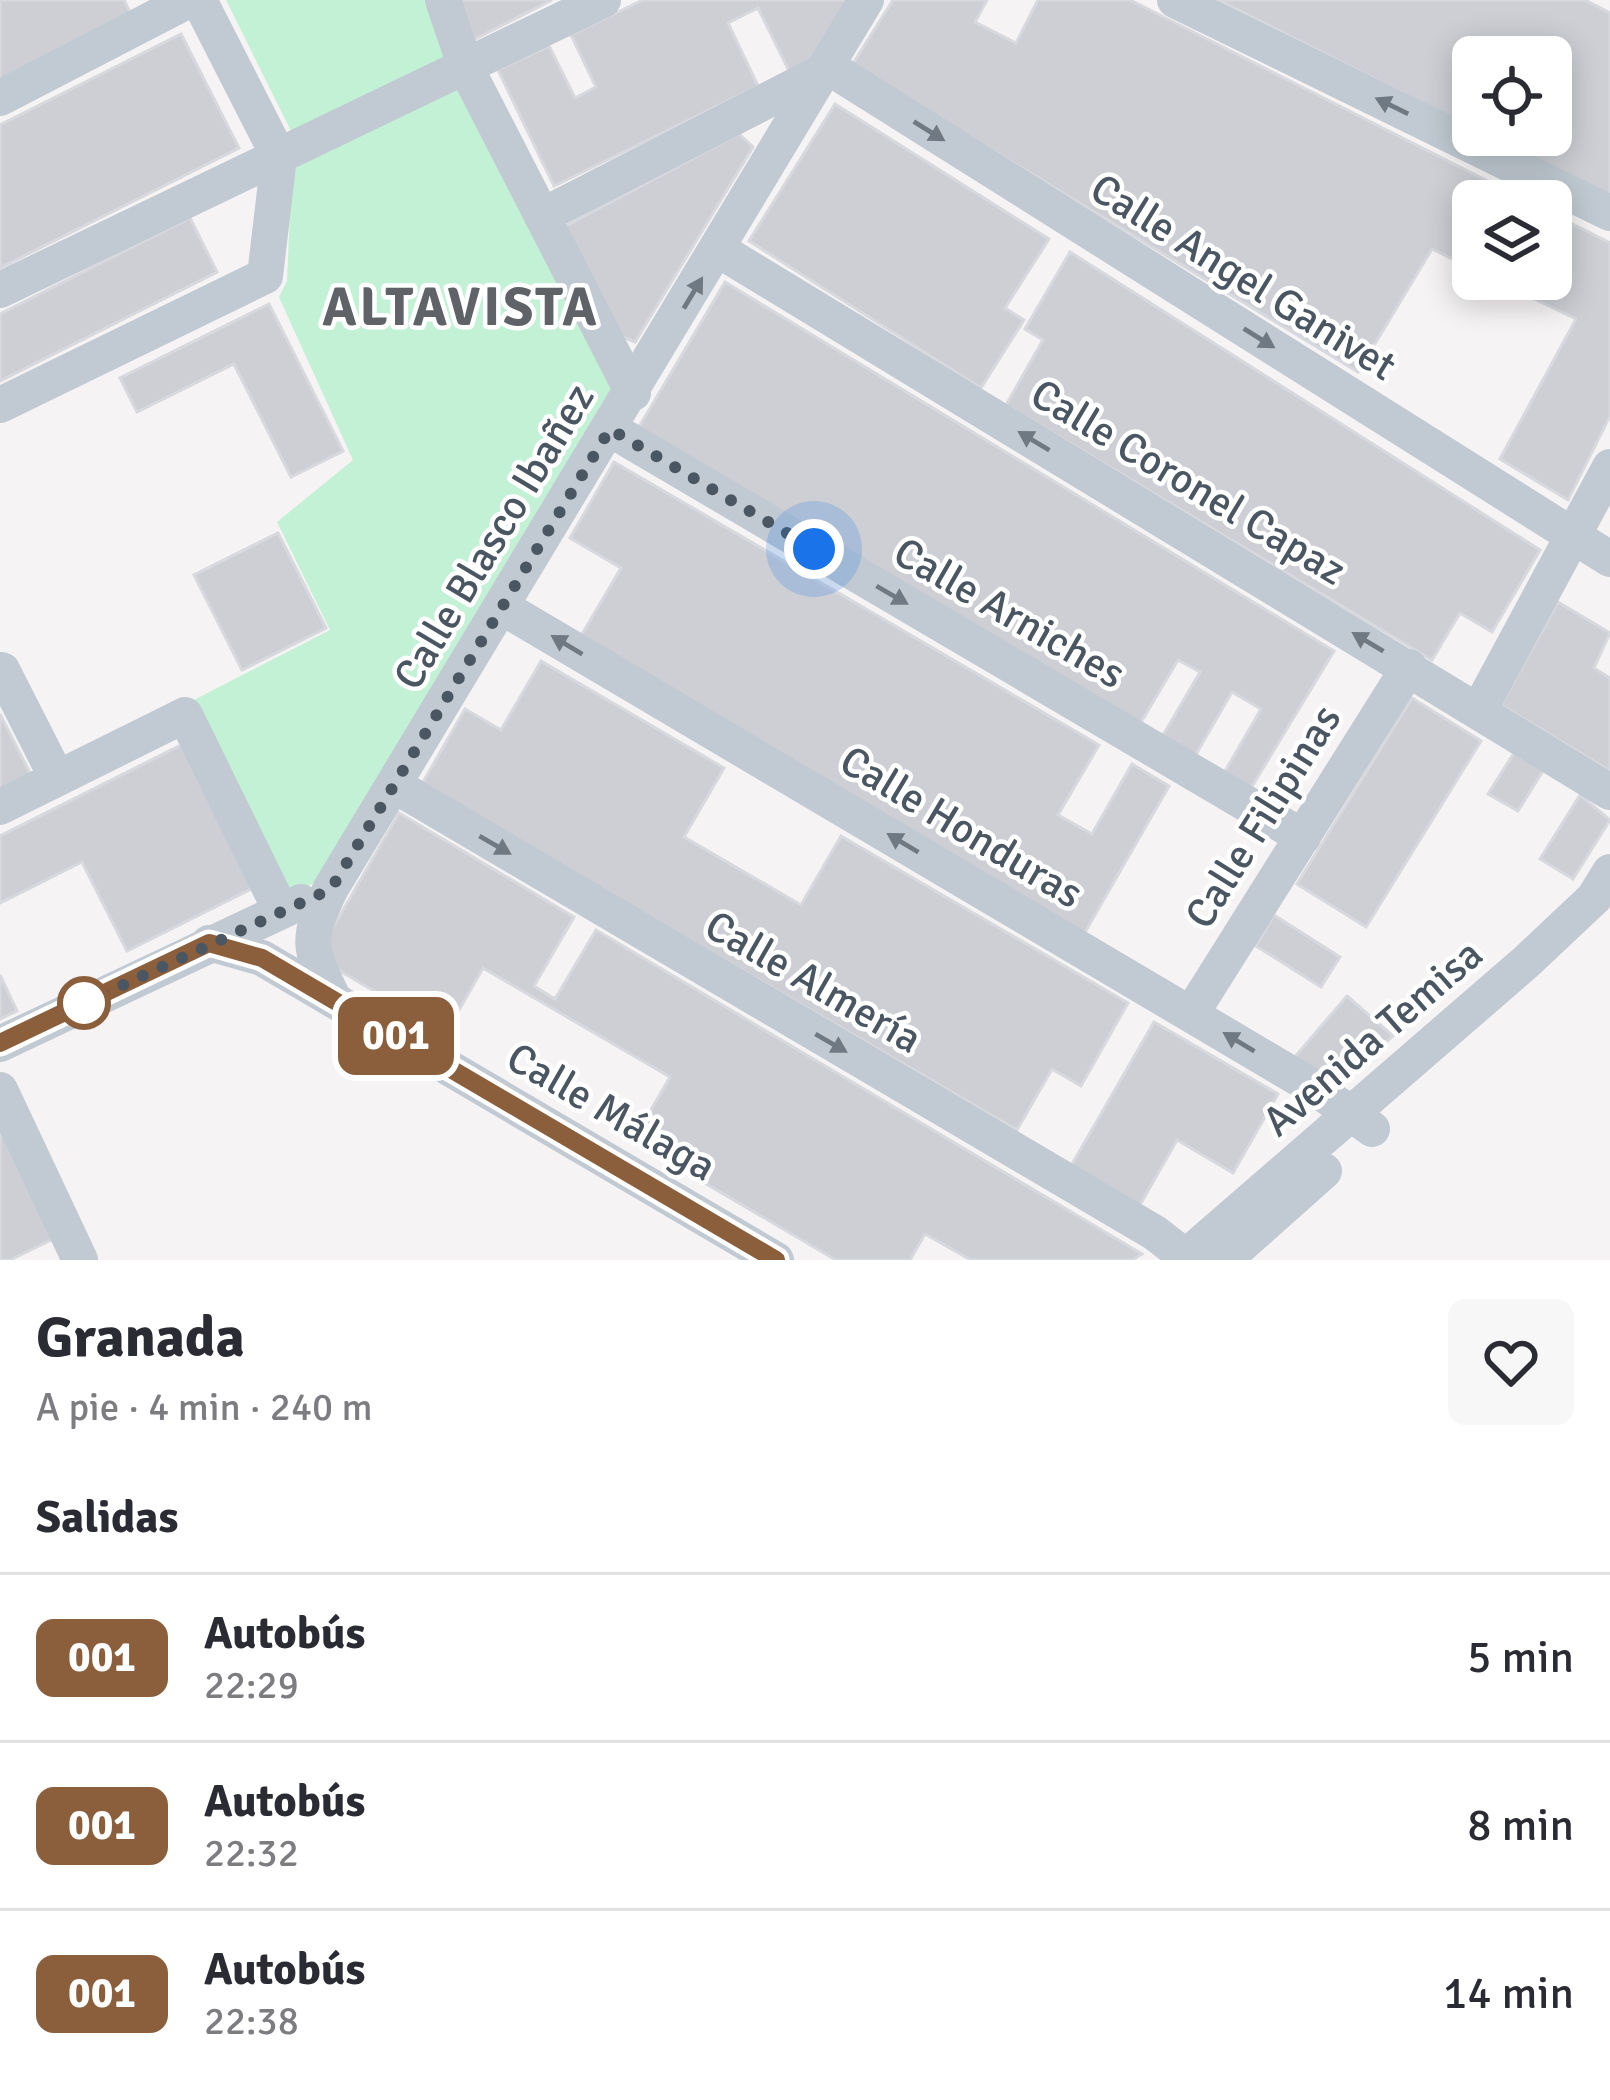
<!DOCTYPE html>
<html lang="es">
<head>
<meta charset="utf-8">
<style>
  :root { --surface:#fff; --page:#f7f7f7; --text:#2b2b33; --muted:#7c7c81; --line:#e1e1e2 }
  body { margin:0; font-family:Signika,sans-serif; background:var(--page); color:var(--text); height:100vh; display:flex; flex-direction:column; font-size:45px; white-space:nowrap }
  * { box-sizing:border-box; margin:0 }
  p { font-size:39px; color:var(--muted) }
  .icon { flex:none; width:66px; height:66px; fill:none; stroke:currentColor; stroke-width:2; stroke-linecap:round; stroke-linejoin:round }
  .map { position:relative; height:1260px; overflow:hidden }
  .details { display:flex; flex-direction:column; background:var(--surface); flex:1 }
  .details>* { flex:none }
  .badge { padding:0 24px; border-radius:18px; font-size:42px; line-height:78px }
  .buttons { position:absolute; left:1452px; top:36px; display:grid; gap:24px }
  .buttons a { display:grid; place-items:center; width:120px; height:120px; border-radius:18px; background:var(--surface); box-shadow:0 6px 30px #0003; font-size:60px }
  .you { position:absolute; width:60px; height:60px; margin:-30px; border:9px solid #fff; border-radius:50%; background:#1a73e8; box-shadow:0 0 0 18px #1a73e833 }
  .map>.badge { position:absolute; translate:-50% -50%; box-shadow:0 0 0 6px #fff }
  h2 { padding:0 36px; font-size:45px; line-height:108px }
  .round { display:grid; place-items:center; flex:none; width:126px; height:126px; border-radius:18px; background:var(--page) }
  .head { display:flex; align-items:center; justify-content:space-between; height:204px; padding:0 36px }
  h1 { font-size:57px; font-weight:700; line-height:90px }
  ul { padding:0; list-style:none }
  li { display:flex; align-items:center; gap:36px; height:168px; padding:0 36px; border-top:3px solid var(--line) }
  li div { flex:1 }
  li b { display:block; font-size:45px }
  li em { font-style:normal }
  li .badge { min-width:132px; font-weight:700; text-align:center }
  .map>svg:first-child { display:block }
</style>
</head>
<body>
<div class="map">
<svg width="1610" height="1260" viewBox="0 0 1610 1260">
  <rect width="100%" height="100%" fill="#f5f3f3"/>
  <g fill="#c3f1d5">
    <path d="M226,0H433L452,60L294,137Z"/>
    <path d="M464,83L613,386L314,883L285,897L190,702L330,630L277,522L353,460L279,297L287,281L292,169Z"/>
  </g>
  <g fill="#cdcfd5" stroke="#d7d9de" stroke-width="3">
    <path d="M0,0H124L134,20L0,87Z"/>
    <path d="M459,0H552L473,40Z"/>
    <path d="M643,0H848L819,57L789,71L758,8L728,23L758,86L554,186L498,70L549,46L575,98L596,87L571,35Z"/>
    <path d="M893,0H987L975,22L1016,43L1038,0H1130L1527,201H1473V269L1432,249L1358,372L852,65Z"/>
    <path d="M1218,0H1585L1610,13V197L1487,135H1551V57H1473V128Z"/>
    <path d="M181,34L239,148L0,268V125Z"/>
    <path d="M835,104L1049,239L1005,308L1024,320L981,388L749,241Z"/>
    <path d="M739,134L753,147L635,342L614,333L564,227Z"/>
    <path d="M1551,213L1610,243V416L1568,500L1500,459L1576,319L1493,279H1551Z"/>
    <path d="M190,218L217,272L0,381V314Z"/>
    <path d="M1070,252L1540,550L1492,632L1460,613L1432,660L1006,405L1043,340L1025,329Z"/>
    <path d="M725,282L1334,651L1251,788L1224,773L1261,709L1232,692L1195,756L1162,737L1200,672L1178,660L1140,724L636,432Z"/>
    <path d="M269,304L343,451L291,477L234,364L137,412L120,378Z"/>
    <path d="M614,462L1099,745L1058,815L1092,834L1132,764L1169,786L1084,934L578,641L621,568L570,538Z"/>
    <path d="M278,533L326,628L242,670L194,575Z"/>
    <path d="M1558,602L1610,633L1594,668L1610,678V771L1501,705Z"/>
    <path d="M541,661L724,768L684,837L801,905L841,836L1128,1003L1081,1086L1052,1069L1017,1130L422,784L465,709L501,730Z"/>
    <path d="M1412,698L1481,741L1366,927L1297,884Z"/>
    <path d="M0,714L32,777L0,793Z"/>
    <path d="M185,743L257,886L127,951L82,862L0,903V836Z"/>
    <path d="M1514,753L1543,771L1518,811L1488,794Z"/>
    <path d="M1580,795L1610,820L1573,879L1540,859Z"/>
    <path d="M399,813L574,917L534,986L555,999L596,930L1142,1254L1132,1260H971L925,1234L910,1260H836L633,1141L670,1077L483,968L446,1033L316,957Z"/>
    <path d="M1274,915L1340,957L1321,987L1256,946Z"/>
    <path d="M0,975L17,1011L0,1019Z"/>
    <path d="M1347,996L1393,1036L1337,1085L1293,1059Z"/>
    <path d="M1154,1022L1278,1094L1233,1173L1177,1140L1140,1205L1071,1166Z"/>
    <path d="M0,1119L57,1237L10,1260H0Z"/>
  </g>
  <g fill="none" stroke-linecap="round" stroke-linejoin="round">
    <g stroke="#c1cad2" stroke-width="36">
      <path d="M443,0L466,68L633,393"/>
      <path d="M1175,0L1610,213"/>
      <path d="M0,98L189,0"/>
      <path d="M542,216L830,68L1610,559"/>
      <path d="M719,250L1610,792"/>
      <path d="M0,290L603,0"/>
      <path d="M0,405L265,276L279,157L199,0"/>
      <path d="M610,429L1303,837"/>
      <path d="M502,607L1315,1088L1372,1129"/>
      <path d="M2,670L57,778"/>
      <path d="M1479,710L1610,467"/>
      <path d="M394,785L1155,1233L1186,1257"/>
      <path d="M0,807L185,715L281,911"/>
      <path d="M209,943L262,958L776,1260"/>
      <path d="M334,1000C309,948 305,941 331,888L866,0"/>
      <path d="M1191,1014L1409,667"/>
      <path d="M0,1044L301,902"/>
      <path d="M0,1090L80,1260"/>
      <path d="M1182,1260L1526,962L1594,898L1610,872"/>
      <path d="M1224,1260L1324,1171"/>
    </g>
  </g>
  <defs><path id="oneway-solid" d="M-6-.8H1V-3.2L6.5 0L1 3.2V.8H-6Z" transform="scale(3)"/></defs>
  <g fill="#6e7983">
    <use href="#oneway-solid" transform="translate(1392 106) rotate(-154)"/>
    <use href="#oneway-solid" transform="translate(929 131) rotate(32)"/>
    <use href="#oneway-solid" transform="translate(693 293) rotate(-59)"/>
    <use href="#oneway-solid" transform="translate(1259 338) rotate(32)"/>
    <use href="#oneway-solid" transform="translate(1034 441) rotate(-149)"/>
    <use href="#oneway-solid" transform="translate(892 595) rotate(30)"/>
    <use href="#oneway-solid" transform="translate(1368 642) rotate(-149)"/>
    <use href="#oneway-solid" transform="translate(567 645) rotate(-149)"/>
    <use href="#oneway-solid" transform="translate(903 843) rotate(-149)"/>
    <use href="#oneway-solid" transform="translate(495 845) rotate(30)"/>
    <use href="#oneway-solid" transform="translate(1239 1042) rotate(-149)"/>
    <use href="#oneway-solid" transform="translate(831 1043) rotate(30)"/>
  </g>
  <g fill="none" stroke-linecap="round" stroke-linejoin="round">
    <g stroke="#fff" stroke-width="27">
      <path id="line" d="M0,1043L209,943L262,958L776,1260"/>
    </g>
    <use href="#line" stroke="#8b5e3c" stroke-width="18"/>
    <path stroke="#4a5661" stroke-width="12" stroke-dasharray="0 21.6" d="M84,1003L331,889L610,429L814,549"/>
  </g>
  <circle fill="#fff" stroke="#8b5e3c" stroke-width="6" cx="84" cy="1003" r="24"/>
  <g text-anchor="middle" stroke-width="9" stroke-linejoin="round" paint-order="stroke">
    <g font-size="42" fill="#4a5661" stroke="#fff">
      <text transform="translate(1244 276) rotate(32)" y="15">Calle Angel Ganivet</text>
      <text transform="translate(1189 481) rotate(31)" y="15">Calle Coronel Capaz</text>
      <text transform="translate(493 536) rotate(-59)" y="15">Calle Blasco Ibañez</text>
      <text transform="translate(1010 612) rotate(30)" y="15">Calle Arniches</text>
      <text transform="translate(1262 816) rotate(-58)" y="15">Calle Filipinas</text>
      <text transform="translate(962 826) rotate(31)" y="15">Calle Honduras</text>
      <text transform="translate(814 981) rotate(30)" y="15">Calle Almería</text>
      <text transform="translate(1372 1037) rotate(-41)" y="15">Avenida Temisa</text>
      <text transform="translate(612 1111) rotate(30)" y="15">Calle Málaga</text>
    </g>
    <g font-size="54" font-weight="bold" letter-spacing="3" fill="#5f6368" stroke="#fff">
      <text x="461" y="325">ALTAVISTA</text>
    </g>
  </g>
</svg>
<div class="buttons">
<a><svg class="icon" aria-label="locate" viewBox="0 0 24 24"><circle cx="12" cy="12" r="6"/><path d="M12 2v4M12 18v4M2 12h4M18 12h4"/></svg></a>
<a><svg class="icon" aria-label="layers" viewBox="0 0 24 24"><path d="M12 4l9 5-9 5-9-5zM3 14l9 5 9-5"/></svg></a>
</div>
<div class="you" style="left:814px;top:549px"></div>
<b class="badge" style="left:396px;top:1036px;background:#8b5e3c;color:#fff">001</b>
</div>
<section class="details">
<div class="head"><div><h1>Granada</h1><p>A pie · 4 min · 240 m</p></div><a class="round"><svg class="icon" aria-label="heart" viewBox="0 0 24 24"><path d="M12 20l-8-8c-3-5 5-10 8-4 3-6 11-1 8 4z"/></svg></a></div>
<h2>Salidas</h2>
<ul>
<li><span class="badge" style="background:#8b5e3c;color:#fff">001</span><div><b>Autobús</b><p>22:29</p></div><em>5 min</em></li>
<li><span class="badge" style="background:#8b5e3c;color:#fff">001</span><div><b>Autobús</b><p>22:32</p></div><em>8 min</em></li>
<li><span class="badge" style="background:#8b5e3c;color:#fff">001</span><div><b>Autobús</b><p>22:38</p></div><em>14 min</em></li>
</ul>
</section>
</body>
</html>
